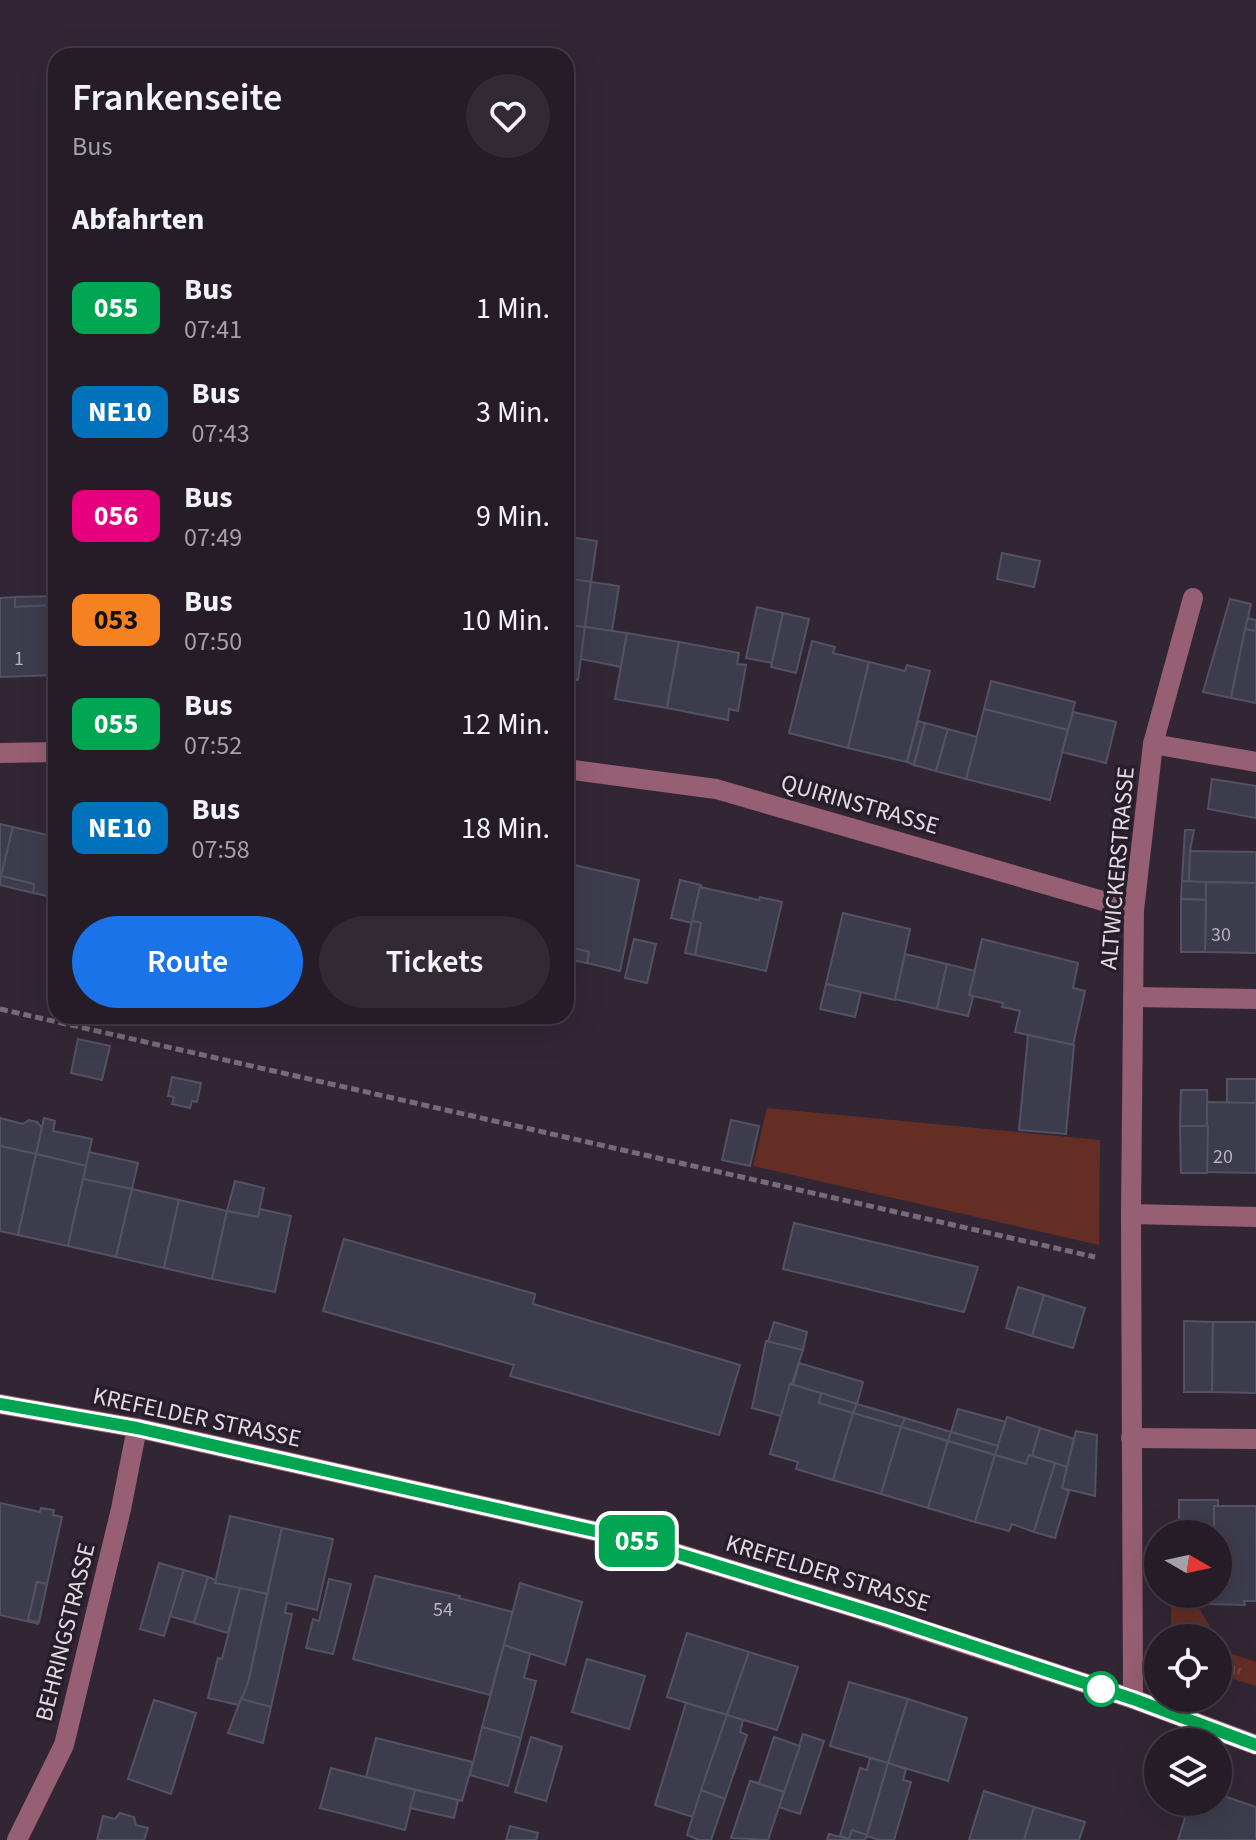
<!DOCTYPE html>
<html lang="de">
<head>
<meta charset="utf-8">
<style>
  :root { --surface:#261c27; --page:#322933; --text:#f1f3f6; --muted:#a4a1a7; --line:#423a44; --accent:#1a73e8 }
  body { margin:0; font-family:"Source Sans 3",sans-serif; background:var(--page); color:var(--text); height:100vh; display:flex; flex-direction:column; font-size:30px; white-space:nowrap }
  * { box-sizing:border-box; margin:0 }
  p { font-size:26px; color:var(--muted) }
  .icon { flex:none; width:44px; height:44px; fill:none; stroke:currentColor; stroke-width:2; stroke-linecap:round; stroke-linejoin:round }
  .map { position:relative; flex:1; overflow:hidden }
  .sheet { position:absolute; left:48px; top:48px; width:526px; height:976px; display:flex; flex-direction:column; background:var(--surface); border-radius:24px; box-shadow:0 8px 32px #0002,0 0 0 2px var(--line) }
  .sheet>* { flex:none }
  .badge { padding:0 16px; border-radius:12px; font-size:28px; line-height:52px }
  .needle { width:52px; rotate:99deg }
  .buttons { position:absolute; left:1144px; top:1520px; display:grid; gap:16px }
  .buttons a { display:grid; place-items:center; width:88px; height:88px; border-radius:50%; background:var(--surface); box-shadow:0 8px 32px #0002,0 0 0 2px var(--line); font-size:40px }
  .map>.badge { position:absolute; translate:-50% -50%; box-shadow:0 0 0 4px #fff }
  h2 { padding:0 24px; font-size:30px; line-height:72px }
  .round { display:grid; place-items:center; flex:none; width:84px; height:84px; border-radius:42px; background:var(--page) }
  .head { display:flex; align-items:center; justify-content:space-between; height:136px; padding:0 24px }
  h1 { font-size:38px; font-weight:600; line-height:60px }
  .button { display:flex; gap:16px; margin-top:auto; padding:16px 24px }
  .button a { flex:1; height:92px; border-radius:48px; background:var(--accent); color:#fff; font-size:32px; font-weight:600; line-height:92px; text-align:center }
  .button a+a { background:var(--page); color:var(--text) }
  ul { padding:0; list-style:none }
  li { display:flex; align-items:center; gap:24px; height:104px; padding:0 24px }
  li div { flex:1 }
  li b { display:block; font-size:30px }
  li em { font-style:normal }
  li .badge { min-width:88px; font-weight:700; text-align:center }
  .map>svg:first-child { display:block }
</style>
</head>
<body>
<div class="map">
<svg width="1256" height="1840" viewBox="0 0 1256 1840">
  <defs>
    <pattern id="grass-tufts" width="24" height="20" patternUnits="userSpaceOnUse" patternTransform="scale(2)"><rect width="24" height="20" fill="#642e25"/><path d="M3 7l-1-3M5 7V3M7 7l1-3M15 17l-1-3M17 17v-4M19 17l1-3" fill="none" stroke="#7a4c44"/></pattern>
  </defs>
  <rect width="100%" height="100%" fill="#322634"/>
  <g fill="url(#grass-tufts)">
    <path d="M1171,1594H1190L1217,1638H1171Z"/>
    <path d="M1218,1640L1226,1652L1256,1662V1686L1218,1674Z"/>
  </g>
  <path fill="#642e25" d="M767,1108L1100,1140L1099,1245L753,1166Z"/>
  <g fill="#3c3c4d" stroke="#525264" stroke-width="2">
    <path d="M47,425L56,427V463L49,464Z"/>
    <path d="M570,537L597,541L591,582L566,578Z"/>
    <path d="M1002,553L1040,561L1034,587L997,579Z"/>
    <path d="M566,578L591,582L585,627L566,625Z"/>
    <path d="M591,582L619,586L612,631L585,627Z"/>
    <path d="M56,596V605L15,607V597Z"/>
    <path d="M15,597V607L56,605V675L0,677V598Z"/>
    <path d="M1230,599L1251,604L1231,698L1203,692Z"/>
    <path d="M757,607L783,613L772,663L746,658Z"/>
    <path d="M783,613L809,619L796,673L771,667Z"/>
    <path d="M1248,618L1256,620V631L1245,629Z"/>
    <path d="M566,625L585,627L578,680L566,679Z"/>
    <path d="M585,627L627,633L621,667L581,659Z"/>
    <path d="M1245,629L1256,631V703L1231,698Z"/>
    <path d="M627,633L679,642L667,708L615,699Z"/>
    <path d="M812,641L835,647L833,653L869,662L848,748L789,733Z"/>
    <path d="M679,642L739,653L737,664L746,665L738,711L729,709L728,720L667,708Z"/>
    <path d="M869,662L905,671L907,665L930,671L907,762L848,748Z"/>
    <path d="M991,681L1075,702L1068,730L984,709Z"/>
    <path d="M984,709L1068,730L1050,800L966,779Z"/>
    <path d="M1073,712L1116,722L1106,763L1062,752Z"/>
    <path d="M918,721L925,723L914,765L907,762Z"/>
    <path d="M925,723L948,729L936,771L914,765Z"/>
    <path d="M948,729L977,737L966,779L936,771Z"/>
    <path d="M1212,779L1256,786V818L1208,809Z"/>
    <path d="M0,824L13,827L0,883Z"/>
    <path d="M13,827L56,837V898L33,893L34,884L1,876Z"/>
    <path d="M1185,830H1194L1190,851L1189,882L1182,881Z"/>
    <path d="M1190,851L1256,852V883L1189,882Z"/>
    <path d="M566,863L639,880L620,971L587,963L589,952L566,946Z"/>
    <path d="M1,876L34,884L33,893L0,885Z"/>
    <path d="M680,880L701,885L692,923L671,918Z"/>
    <path d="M1182,881L1206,882V900L1181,899Z"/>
    <path d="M1206,882L1256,883V953L1205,952Z"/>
    <path d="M700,887L759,900L760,897L782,902L766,971L695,955L701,923L692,921Z"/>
    <path d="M1181,899L1206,900L1205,952H1181Z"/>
    <path d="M843,913L910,929L895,1000L826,984Z"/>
    <path d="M692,921L701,923L695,955L685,953Z"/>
    <path d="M634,939L656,944L647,983L625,978Z"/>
    <path d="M982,939L1078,963L1073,988L1085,991L1073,1045L1015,1032L1020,1011L1002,1007L1003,1003L969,995Z"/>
    <path d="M566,946L589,952L587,963L566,959Z"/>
    <path d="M905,954L947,964L937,1009L895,999Z"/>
    <path d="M947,964L975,971L969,995L973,997L968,1016L937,1009Z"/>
    <path d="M826,984L861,992L855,1017L820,1009Z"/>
    <path d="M1028,1035L1074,1045L1066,1134L1019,1130Z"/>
    <path d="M78,1039L110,1046L102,1080L71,1073Z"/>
    <path d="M172,1077L201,1083L197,1102L192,1101L190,1108L172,1104L174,1097L168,1096Z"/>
    <rect x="1227" y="1079" width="29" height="24"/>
    <path d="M1181,1090H1207L1208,1126H1180Z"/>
    <path d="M1207,1102L1256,1103V1173L1207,1172Z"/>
    <path d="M0,1118L23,1124L29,1120L37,1122L42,1128L36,1154L0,1146Z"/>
    <path d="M44,1118L55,1121L53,1131L92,1139L86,1166L36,1154Z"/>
    <path d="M731,1120L759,1126L750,1166L722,1160Z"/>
    <path d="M1180,1126H1208L1207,1173H1181Z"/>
    <path d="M0,1146L36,1154L18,1235L0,1231Z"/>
    <path d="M89,1152L138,1163L132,1189L83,1179Z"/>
    <path d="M36,1154L86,1166L68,1246L18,1235Z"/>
    <path d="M83,1179L132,1189L116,1257L68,1246Z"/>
    <path d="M235,1181L264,1188L258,1217L227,1211Z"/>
    <path d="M132,1189L179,1200L164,1268L116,1257Z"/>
    <path d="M179,1200L227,1211L212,1279L164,1268Z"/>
    <path d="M260,1209L291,1216L275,1292L212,1279L227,1211L258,1217Z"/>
    <path d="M794,1223L978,1267L964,1312L783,1269Z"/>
    <path d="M344,1239L535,1294L533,1304L740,1365L719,1435L510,1376L514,1365L323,1311Z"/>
    <path d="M1018,1287L1044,1295L1032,1336L1006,1328Z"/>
    <path d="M1044,1295L1085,1308L1073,1348L1032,1336Z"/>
    <path d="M1184,1321L1213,1322L1212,1392H1184Z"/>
    <path d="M774,1322L807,1332L803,1350L768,1342Z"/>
    <path d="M1213,1322H1256V1393L1212,1392Z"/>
    <path d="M766,1341L803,1350L781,1416L752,1408Z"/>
    <path d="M799,1363L863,1382L857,1404L793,1385Z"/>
    <path d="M790,1384L821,1393L819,1403L853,1413L833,1480L796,1469L798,1462L770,1454Z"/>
    <path d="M821,1393L857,1404L853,1413L819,1403Z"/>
    <path d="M857,1404L905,1418L901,1427L853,1413Z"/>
    <path d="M958,1409L1006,1422L998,1446L951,1432Z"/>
    <path d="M853,1413L901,1427L881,1494L833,1480Z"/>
    <path d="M1007,1417L1040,1428L1032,1456L1029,1455L1026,1464L995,1455Z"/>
    <path d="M905,1418L951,1432L948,1441L901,1427Z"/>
    <path d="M901,1427L948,1441L928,1508L881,1494Z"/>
    <path d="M1040,1428L1074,1439L1067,1467L1032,1456Z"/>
    <path d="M1076,1431L1097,1435L1095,1496L1062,1488Z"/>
    <path d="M951,1432L998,1446L995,1455L948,1441Z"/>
    <path d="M948,1441L995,1455L975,1522L928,1508Z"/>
    <path d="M995,1455L1026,1464L1029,1455L1055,1463L1034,1532L1012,1524L1009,1531L975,1522Z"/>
    <path d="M1055,1463L1067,1467L1062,1488L1069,1491L1055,1538L1034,1532Z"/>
    <path d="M1179,1500H1218V1506H1214V1534H1179Z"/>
    <path d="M0,1503L40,1512L41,1508L54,1510L53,1515L62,1517L47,1584L37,1582L28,1620L39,1624L0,1615Z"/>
    <path d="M1214,1506H1256V1601H1244L1245,1605L1208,1604V1594H1218V1534H1214Z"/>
    <path d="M230,1516L282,1528L267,1594L215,1583Z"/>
    <path d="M282,1528L333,1539L317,1610L287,1603L285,1613L292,1614L271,1707L241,1699L248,1683Z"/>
    <path d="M159,1563L184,1570L164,1636L140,1629Z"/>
    <path d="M184,1570L208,1577L194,1623L170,1616Z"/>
    <path d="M375,1576L460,1596L459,1598L513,1612L490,1695L353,1659Z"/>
    <path d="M208,1577L216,1580L215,1583L240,1588L228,1633L194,1623Z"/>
    <path d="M329,1579L351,1584L333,1654L306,1648L313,1619L319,1621Z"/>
    <path d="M37,1582L47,1584L39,1622L28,1620Z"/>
    <path d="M520,1583L582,1602L565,1665L504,1645Z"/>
    <path d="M240,1588L267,1594L248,1683L239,1705L208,1698L218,1658L222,1659Z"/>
    <path d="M687,1633L749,1652L727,1715L667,1697Z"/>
    <path d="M504,1645L530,1654L524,1678L536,1681L521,1738L482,1727Z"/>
    <path d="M749,1652L798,1667L777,1730L727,1715Z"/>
    <path d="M587,1659L645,1676L629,1729L572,1712Z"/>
    <path d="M849,1682L908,1699L888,1763L830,1746Z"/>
    <path d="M241,1699L271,1707L263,1743L228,1733Z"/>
    <path d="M908,1699L967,1718L948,1781L888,1763Z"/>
    <path d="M154,1700L196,1713L171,1794L128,1779Z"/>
    <path d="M686,1703L727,1715L693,1817L655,1805Z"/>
    <path d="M727,1715L743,1720L740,1732L747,1735L725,1799L701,1790Z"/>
    <path d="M482,1727L521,1738L508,1786L470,1775Z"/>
    <path d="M803,1734L824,1741L800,1814L779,1807Z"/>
    <path d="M531,1737L562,1747L546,1801L515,1792Z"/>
    <path d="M774,1737L800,1746L784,1792L750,1781L759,1783Z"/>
    <path d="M376,1738L473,1762L462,1801L366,1777Z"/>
    <path d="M870,1758L888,1763L867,1835L852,1830L849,1839L840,1836L860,1768L867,1770Z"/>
    <path d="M888,1763L906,1769L903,1780L911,1782L894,1840H879L867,1836Z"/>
    <path d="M331,1768L415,1790L405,1830L320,1808Z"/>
    <path d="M750,1781L784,1792L768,1840L731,1838Z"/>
    <path d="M415,1790L458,1800L454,1818L410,1808Z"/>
    <path d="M701,1790L725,1799L711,1840H699L687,1835Z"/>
    <path d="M984,1791L1034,1807L1024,1840H969Z"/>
    <path d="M1218,1794L1256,1807V1840H1178L1190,1802H1218Z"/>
    <path d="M1034,1807L1085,1822L1079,1840H1024Z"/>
    <path d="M120,1813L134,1817L136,1825L148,1828L144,1840H97L103,1816L115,1819Z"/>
    <path d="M510,1826L538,1833L536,1840H506Z"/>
    <path d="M852,1830L867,1835L865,1840H827L829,1834L849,1839Z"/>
  </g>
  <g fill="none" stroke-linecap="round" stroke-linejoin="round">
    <path stroke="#766c78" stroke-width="5" stroke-dasharray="8 4" stroke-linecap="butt" d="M0,1009L1095,1257"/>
    <g stroke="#975f73" stroke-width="20">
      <path d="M1153,744L1256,762"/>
      <path d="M0,753L56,752"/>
      <path d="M566,769L716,789L1134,910"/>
      <path d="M1133,997L1256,999"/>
      <path d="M1131,1214L1256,1217"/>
      <path d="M0,1404L137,1428L630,1539L859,1609L1133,1699L1256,1745"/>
      <path d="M1131,1438L1256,1439"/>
      <path d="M1133,1699L1131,1214L1134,910L1153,744L1193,598"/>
      <path d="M17,1840L64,1745L121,1509L137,1428"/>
    </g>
  </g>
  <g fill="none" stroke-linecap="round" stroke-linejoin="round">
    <g stroke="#fff" stroke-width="18">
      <path id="line" d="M0,1404L137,1428L630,1539L888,1618L1133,1699L1256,1745"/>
    </g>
    <use href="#line" stroke="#00a651" stroke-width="12"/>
  </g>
  <circle fill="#fff" stroke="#00a651" stroke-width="4" cx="1101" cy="1689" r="16"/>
  <g text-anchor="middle" stroke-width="7" stroke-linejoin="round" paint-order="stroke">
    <g font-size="20" fill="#b8b3be">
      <text x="19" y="665">1</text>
      <text x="1221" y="941">30</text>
      <text x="1223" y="1163">20</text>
      <text x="443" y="1616">54</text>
    </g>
    <g font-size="24" fill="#e2dbe4" stroke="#281d2a">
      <text transform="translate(860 804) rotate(16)" y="8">QUIRINSTRASSE</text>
      <text transform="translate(1117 868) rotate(-85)" y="8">ALTWICKERSTRASSE</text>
      <text transform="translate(197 1417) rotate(12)" y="8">KREFELDER STRASSE</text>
      <text transform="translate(828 1573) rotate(17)" y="8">KREFELDER STRASSE</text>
      <text transform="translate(65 1632) rotate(-76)" y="8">BEHRINGSTRASSE</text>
    </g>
  </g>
</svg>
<div class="buttons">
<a><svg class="needle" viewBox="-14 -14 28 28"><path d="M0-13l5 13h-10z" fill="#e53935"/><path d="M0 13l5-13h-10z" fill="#a4a1a7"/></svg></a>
<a><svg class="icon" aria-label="locate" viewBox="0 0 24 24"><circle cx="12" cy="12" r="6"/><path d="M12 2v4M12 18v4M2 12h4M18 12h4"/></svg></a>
<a><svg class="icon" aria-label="layers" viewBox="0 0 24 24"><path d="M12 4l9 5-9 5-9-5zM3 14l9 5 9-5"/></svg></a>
</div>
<b class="badge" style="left:637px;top:1541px;background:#00a651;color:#fff">055</b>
<section class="sheet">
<div class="head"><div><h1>Frankenseite</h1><p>Bus</p></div><a class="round"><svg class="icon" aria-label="heart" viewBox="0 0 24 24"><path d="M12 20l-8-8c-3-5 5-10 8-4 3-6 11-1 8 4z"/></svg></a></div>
<h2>Abfahrten</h2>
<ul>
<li><span class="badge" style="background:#00a651;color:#fff">055</span><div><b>Bus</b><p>07:41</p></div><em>1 Min.</em></li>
<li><span class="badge" style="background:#0072bc;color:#fff">NE10</span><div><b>Bus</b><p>07:43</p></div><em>3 Min.</em></li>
<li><span class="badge" style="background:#e6007e;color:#fff">056</span><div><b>Bus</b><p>07:49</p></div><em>9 Min.</em></li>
<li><span class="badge" style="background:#f58220;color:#111">053</span><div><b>Bus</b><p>07:50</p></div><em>10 Min.</em></li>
<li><span class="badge" style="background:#00a651;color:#fff">055</span><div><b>Bus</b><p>07:52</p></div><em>12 Min.</em></li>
<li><span class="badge" style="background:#0072bc;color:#fff">NE10</span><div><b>Bus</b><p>07:58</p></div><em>18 Min.</em></li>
</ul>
<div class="button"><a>Route</a><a>Tickets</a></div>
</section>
</div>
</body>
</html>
